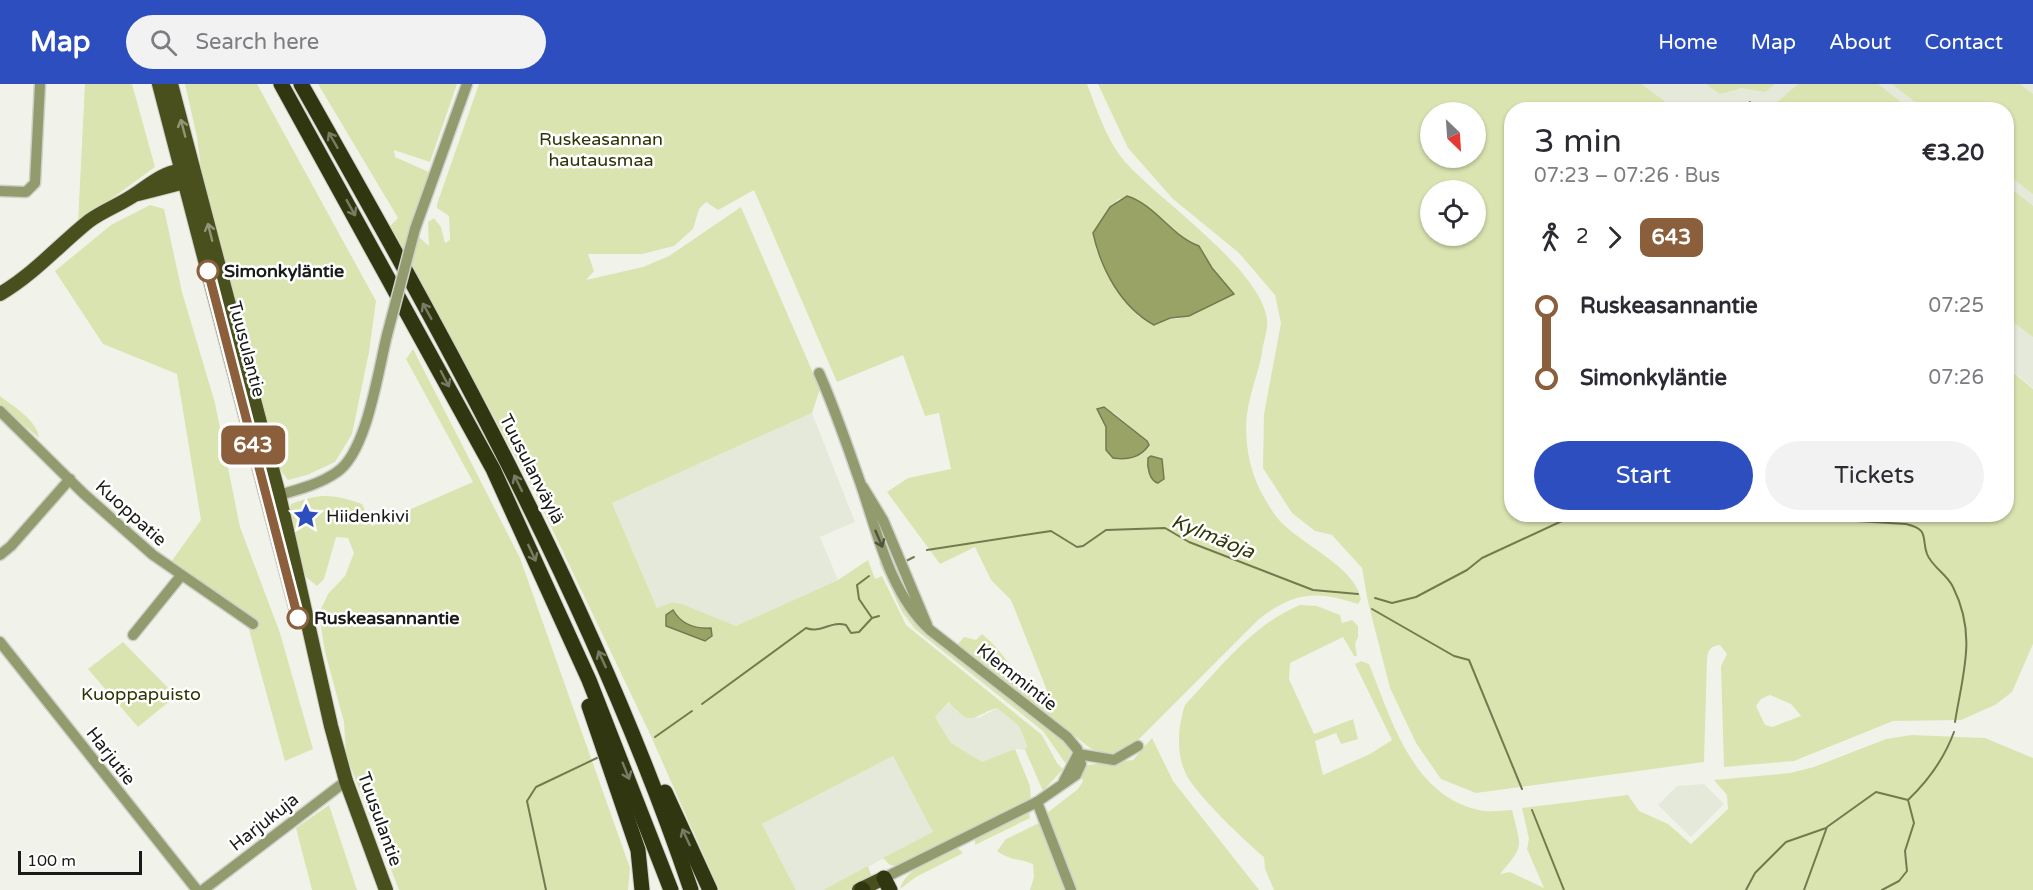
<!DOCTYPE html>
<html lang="en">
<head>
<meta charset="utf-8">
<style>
  :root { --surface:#fff; --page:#f2f2f3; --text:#2b2b33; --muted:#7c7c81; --accent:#2d4ebe }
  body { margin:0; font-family:"Varela Round",sans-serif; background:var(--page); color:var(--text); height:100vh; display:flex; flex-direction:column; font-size:22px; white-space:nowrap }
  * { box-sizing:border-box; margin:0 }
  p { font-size:20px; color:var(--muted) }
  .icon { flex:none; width:33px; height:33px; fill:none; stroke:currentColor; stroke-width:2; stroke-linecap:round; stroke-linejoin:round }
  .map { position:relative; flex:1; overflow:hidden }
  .side { position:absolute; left:1504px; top:18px; width:510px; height:420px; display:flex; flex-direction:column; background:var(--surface); border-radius:24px; box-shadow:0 2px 4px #0004 }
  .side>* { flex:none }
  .badge { padding:0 12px; border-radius:9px; font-size:21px; line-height:39px }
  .needle { width:39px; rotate:155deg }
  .buttons { position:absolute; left:1420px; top:18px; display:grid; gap:12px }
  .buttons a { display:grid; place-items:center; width:66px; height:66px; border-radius:50%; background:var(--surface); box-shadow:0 2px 4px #0004; font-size:30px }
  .scale { position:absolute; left:18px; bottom:15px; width:124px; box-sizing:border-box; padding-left:6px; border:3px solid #1a1a18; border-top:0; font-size:16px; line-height:21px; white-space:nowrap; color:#1a1a18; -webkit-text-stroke:4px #fff; paint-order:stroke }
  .map>.badge { position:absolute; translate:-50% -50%; box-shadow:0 0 0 3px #fff }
  .legs { display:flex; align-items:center; gap:9px; height:66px; padding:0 30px; font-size:20px }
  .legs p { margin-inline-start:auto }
  .headline { display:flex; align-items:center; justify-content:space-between; height:102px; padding:0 30px }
  h1 { font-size:33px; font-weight:600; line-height:45px }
  .button { display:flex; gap:12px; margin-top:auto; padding:12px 30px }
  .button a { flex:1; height:69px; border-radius:36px; background:var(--accent); color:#fff; font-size:24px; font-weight:600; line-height:69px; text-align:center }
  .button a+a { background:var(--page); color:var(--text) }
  ul { padding:0 30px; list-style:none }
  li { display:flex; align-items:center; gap:21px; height:72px; font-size:22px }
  li i { display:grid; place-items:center; width:9px; height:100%; margin:0 8px; background:currentColor }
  li i::after { content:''; width:15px; height:15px; margin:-8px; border:4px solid; border-radius:50%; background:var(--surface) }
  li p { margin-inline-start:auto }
  li:first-child i { background:linear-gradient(#0000 50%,currentColor 0) }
  li:last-child i { background:linear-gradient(currentColor 50%,#0000 0) }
  header { display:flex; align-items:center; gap:36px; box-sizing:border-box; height:84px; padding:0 30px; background:var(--accent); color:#fff }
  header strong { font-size:28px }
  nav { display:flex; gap:33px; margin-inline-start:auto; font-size:21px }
  .search { width:420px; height:54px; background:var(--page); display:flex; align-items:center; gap:15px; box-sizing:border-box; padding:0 21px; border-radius:33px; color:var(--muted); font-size:22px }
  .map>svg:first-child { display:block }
</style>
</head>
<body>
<header>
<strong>Map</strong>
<div class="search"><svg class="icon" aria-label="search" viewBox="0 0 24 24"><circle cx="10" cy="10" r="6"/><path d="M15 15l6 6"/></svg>Search here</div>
<nav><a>Home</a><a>Map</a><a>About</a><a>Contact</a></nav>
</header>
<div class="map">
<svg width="2033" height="806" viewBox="0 0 2033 806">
  <rect width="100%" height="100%" fill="#f1f3eb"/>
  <g fill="#e5e9d9">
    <path d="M1642,0H2033V304L2007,282V26L1675,25Z"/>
    <path d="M812,329L855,438L820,453L838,496L736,542L682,520L672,518L657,524L612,419Z"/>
    <path d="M950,618L957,628L979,634L997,624L1019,642L1027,662L1025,666L1015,665L982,679L951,659L935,633Z"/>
    <path d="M893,672L934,748L823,806H796L762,740Z"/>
    <path d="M1704,700L1724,720L1691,753L1658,721L1677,702Z"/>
  </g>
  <g fill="#dae4b0" fill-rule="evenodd">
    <path d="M85,0H132L155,83L78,139Z"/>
    <path d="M185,0H257L376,217L369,268L352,350L335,378L307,391L288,396L276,380L201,84L197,53Z"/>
    <path d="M318,0H457L430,78L394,66L395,73L429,88L410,145L429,162L428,138L434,134L441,143L445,159L450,156L449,132L437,124V120L479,0H1087C1097,26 1108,60 1128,81C1162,118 1260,185 1267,235C1268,243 1265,254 1263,262C1261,280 1254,297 1250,315C1242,344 1247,381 1261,408C1268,420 1274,432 1284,441C1307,463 1355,484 1361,515L1358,520C1316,506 1294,508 1259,535L1130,664C1114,672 1106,672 1090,664L958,560L964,553L976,556L982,550C1012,574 1014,600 1052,619L1011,516L991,496L975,463L940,480L887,408L908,394L951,385L939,329L925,332L903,271L837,298L754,106L718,126L706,118L699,125L693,145L674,162L642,170H588L594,187L586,196L643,183L669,172L741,123L820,305L812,329L612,419L657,524L672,518L682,520L736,542L838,496L868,476L875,495L882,492L906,541L1042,651L1057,679L1063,685L1043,707L1025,666L1027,662L1019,642L997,624C974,630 972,646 949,618L935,633L951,659L982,678L1015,665L1030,702L1031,715L896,782L890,781L883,774L933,748L893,672L762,740L796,806H719L650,650L533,405L390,142L398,134ZM1127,112L1186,157L1199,162L1212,184L1233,210L1189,232L1177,235L1139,233L1123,216L1096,165L1117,116ZM1097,326L1114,329L1147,357L1106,366V343Z"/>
    <path d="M1098,0H1642L1675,25L1512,26V430H2007V283L2033,305V560L2012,608L1995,621L1961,636L1893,637L1794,677L1724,683L1721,582L1727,570L1720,561C1711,562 1708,565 1707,575L1704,678L1476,709L1441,695L1416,659L1390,604L1368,518L1362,484L1332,451L1315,447L1292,429L1263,384L1264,330L1281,239L1275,211L1239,169L1173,115L1128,64ZM1476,28V74H1431V28ZM1476,106V152H1431V106ZM1770,611L1791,620L1801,632L1772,643L1765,641L1756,622L1761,615Z"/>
    <path d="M1706,0H1775L1765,8L1741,4L1720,10Z"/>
    <path d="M1798,0H1878L1910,25H1779L1774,21Z"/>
    <path d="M1892,0H2020L2033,10V110L2007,90V26L1924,25Z"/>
    <path d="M2007,101L2033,122V253L2007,233Z"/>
    <path d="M150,121L164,125L182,208L215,319L240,443L280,549L313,665L285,677L248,542L171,478L201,436L177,290L103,260L55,187L111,141Z"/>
    <path d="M413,265L520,474L630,784L628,806H399L346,671L344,638L325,568L319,529L328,510L345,492L354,469L348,454L336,453L324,495L317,502L306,493L287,436L291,420C321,409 332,410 362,420L372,442L473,398L406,275Z"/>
    <path d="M0,312C13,322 38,337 39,354L0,321Z"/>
    <path d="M882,477L908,530L920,544L1067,659L1071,669L1066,680L1043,647L915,545L902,528L879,479Z"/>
    <path d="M1300,521L1317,522L1340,531L1342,539L1352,536L1358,542V553L1355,560L1357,572H1354L1343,553L1290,579L1289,595L1314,650L1353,635L1358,655L1341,660L1336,649L1315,657L1323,691L1370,670L1392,656L1355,580L1361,577L1369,580C1392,637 1413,715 1484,727C1493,728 1503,726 1512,726C1521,764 1525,761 1500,790L1510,788L1544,804L1527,765L1529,755L1522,724L1628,711L1639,727L1668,740L1691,760L1728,725L1727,711L1714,696L1790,689L1814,683L1886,655L1912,651L1985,654L2033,674V806H1274L1265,785L1264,773C1246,758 1193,708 1185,688C1176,668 1178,641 1185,621C1219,585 1253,540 1300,521Z"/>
    <path d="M123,558L176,612L138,643L88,585Z"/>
    <path d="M1152,654L1173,697L1259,806H1074L1047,729L1078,705L1083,697L1080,691L1087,681L1133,676Z"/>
    <path d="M329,721L357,806H312L296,744Z"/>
    <path d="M1029,727L1030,734L975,761V754Z"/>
    <path d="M1039,739L1065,806H1030L1034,793L1033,780C1018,774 1011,777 997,767L1006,755Z"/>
    <path d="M957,763L963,769L916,793L900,805C906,783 939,773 957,763Z"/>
    <path d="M868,782L872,794L849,806H823Z"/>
  </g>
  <g fill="#99a366" stroke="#737a4f" stroke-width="1.5">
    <path d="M1127,112C1156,121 1171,152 1199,162L1212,184L1234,210L1189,232L1170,234L1154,241C1121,223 1101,185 1093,149L1110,123Z"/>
    <path d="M1104,323L1147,357L1149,361C1140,374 1128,376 1113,374L1106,366V343L1097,325Z"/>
    <path d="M1151,372L1162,375L1164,395L1158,399C1149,397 1147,382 1148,374Z"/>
    <path d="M673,526C681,540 695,545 711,544L712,552L705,557L666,542V531Z"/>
  </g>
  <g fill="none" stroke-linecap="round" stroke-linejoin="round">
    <g stroke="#737a4f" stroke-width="2">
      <path d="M1739,26L1750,18"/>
      <path d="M1740,430L1906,440C1930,446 1921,453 1927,470C1932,483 1947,490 1953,503C1977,551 1963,588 1955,638"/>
      <path d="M927,466L1051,447L1077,463L1083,462L1106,446L1165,444L1189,458L1313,506L1358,510"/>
      <path d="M906,477L914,473"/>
      <path d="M1375,514L1392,519L1416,513L1467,486L1482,474L1577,430"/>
      <path d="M1372,525L1454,572L1469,576L1522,705"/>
      <path d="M872,534L879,532"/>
      <path d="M702,620L806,544C821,550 831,536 846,541L851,549L859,548L872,534L859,515L857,501L869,492"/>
      <path d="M655,653L692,627"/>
      <path d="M1532,726L1564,806"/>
      <path d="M546,806L527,717L536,703L599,673"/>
      <path d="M1746,806L1755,789L1786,758L1826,744"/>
      <path d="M1804,806L1827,743L1876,708L1908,716"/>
      <path d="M1882,806L1899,797L1907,787L1905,767L1914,739L1908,716C1929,696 1944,675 1954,648"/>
    </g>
    <g stroke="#cfd0c9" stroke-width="13">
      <g id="minor">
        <path d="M0,107L26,108L35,99L40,0"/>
        <path d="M415,145L467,0"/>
        <path d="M819,289C835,325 847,361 860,398C877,447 890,510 930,546L1067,653L1077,665L1081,680L1076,691L1037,718L884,794"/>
        <path d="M0,327L84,410L153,471L253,540"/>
        <path d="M863,403L883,436L927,541"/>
        <path d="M272,413C293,407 319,401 337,388C367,368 378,287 387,251"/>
        <path d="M0,471L11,462L70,395"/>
        <path d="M133,551L180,493"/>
        <path d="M0,558L197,806"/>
        <path d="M1078,670L1114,676L1138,662"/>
        <path d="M1064,697L1078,670"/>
        <path d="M1037,718L1071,806"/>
        <path d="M203,806L346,697"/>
      </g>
    </g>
    <g stroke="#cfd0c9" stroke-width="16">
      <g id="major">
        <path d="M159,0L299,537"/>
        <path d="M171,0L279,411L331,642L346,697L386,806"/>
        <path d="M138,110L185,98L191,93"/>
        <path d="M0,210C34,190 59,161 89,137C104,126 122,120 137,109C152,99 170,83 190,88"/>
        <path d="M859,806L884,794"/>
      </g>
    </g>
    <g stroke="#cfd0c9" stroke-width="17">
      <g id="highway">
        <path d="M281,0L493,385L589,596L671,806"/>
        <path d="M301,0C448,260 595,522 691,806"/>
        <path d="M589,622L638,766L642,806"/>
        <path d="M665,708L710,806"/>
        <path d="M884,794L890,806"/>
        <path d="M862,805L863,806"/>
      </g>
    </g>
    <use href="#minor" stroke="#929b6d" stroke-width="10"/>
    <use href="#major" stroke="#49501d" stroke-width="14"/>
    <use href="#highway" stroke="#303610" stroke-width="15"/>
    <g stroke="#cfd0c9" stroke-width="13" stroke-linecap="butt">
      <path id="minor-bridge" d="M387,251L415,145"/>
    </g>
    <use href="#minor-bridge" stroke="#929b6d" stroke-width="10"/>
  </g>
  <defs><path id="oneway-shaft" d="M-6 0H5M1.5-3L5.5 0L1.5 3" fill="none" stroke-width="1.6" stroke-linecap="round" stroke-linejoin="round" transform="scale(1.5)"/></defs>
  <g stroke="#929677">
    <use href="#oneway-shaft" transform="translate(183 44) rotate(-105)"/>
    <use href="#oneway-shaft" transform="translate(210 148) rotate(-104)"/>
  </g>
  <g stroke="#787c64">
    <use href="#oneway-shaft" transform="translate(333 56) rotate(-120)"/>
    <use href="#oneway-shaft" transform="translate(351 124) rotate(61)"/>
    <use href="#oneway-shaft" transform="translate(427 227) rotate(-119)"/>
    <use href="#oneway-shaft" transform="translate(445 295) rotate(62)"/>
    <use href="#oneway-shaft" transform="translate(518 399) rotate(-116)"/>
    <use href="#oneway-shaft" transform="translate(532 469) rotate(65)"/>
    <use href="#oneway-shaft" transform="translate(602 575) rotate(-115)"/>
    <use href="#oneway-shaft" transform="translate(626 687) rotate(68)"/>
    <use href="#oneway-shaft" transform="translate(686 753) rotate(-115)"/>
  </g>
  <use stroke="#50543e" href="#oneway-shaft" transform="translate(879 455) rotate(67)"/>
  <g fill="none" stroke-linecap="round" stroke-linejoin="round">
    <g stroke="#fff" stroke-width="14">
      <path id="line-1" d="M208,187L298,534"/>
    </g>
    <use href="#line-1" stroke="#8b5e3c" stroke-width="9"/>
  </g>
  <defs>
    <g id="sight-bare" transform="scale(2.07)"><path d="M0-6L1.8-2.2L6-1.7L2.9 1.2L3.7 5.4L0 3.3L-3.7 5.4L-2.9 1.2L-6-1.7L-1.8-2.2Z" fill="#2d4ebe" stroke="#fff" stroke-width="2.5" paint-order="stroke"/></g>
  </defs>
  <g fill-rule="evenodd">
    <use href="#sight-bare" x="306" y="432"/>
  </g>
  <g fill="#fff" stroke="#8b5e3c" stroke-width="3">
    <circle cx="208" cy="187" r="10"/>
    <circle cx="298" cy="534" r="10"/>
  </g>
  <g text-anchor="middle" stroke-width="5" stroke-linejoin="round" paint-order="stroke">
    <g font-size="18" fill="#2f3504" stroke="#fff">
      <text x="601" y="61">Ruskeasannan<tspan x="601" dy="21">hautausmaa</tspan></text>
      <text x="141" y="616">Kuoppapuisto</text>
    </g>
    <g font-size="18" font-weight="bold" fill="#1a1a18" stroke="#fff" text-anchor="start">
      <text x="224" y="193">Simonkyläntie</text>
      <text x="314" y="540">Ruskeasannantie</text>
    </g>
    <g font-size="18" fill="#1a1a18" stroke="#fff">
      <text transform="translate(247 265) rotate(75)" y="6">Tuusulantie</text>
      <text transform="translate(532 385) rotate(63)" y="6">Tuusulanväylä</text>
      <text transform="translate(131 429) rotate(42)" y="6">Kuoppatie</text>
      <text transform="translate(1017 593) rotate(38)" y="6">Klemmintie</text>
      <text transform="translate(111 672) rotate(52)" y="6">Harjutie</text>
      <text transform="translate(380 735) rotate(70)" y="6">Tuusulantie</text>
      <text transform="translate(264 738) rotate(-38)" y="6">Harjukuja</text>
    </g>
    <g font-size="18" fill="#1a1a18" stroke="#fff" text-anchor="start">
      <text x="326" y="438">Hiidenkivi</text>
    </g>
    <g font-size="20" font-style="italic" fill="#333908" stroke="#fff">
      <text transform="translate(1213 452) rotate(22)" y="7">Kylmäoja</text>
    </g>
  </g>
</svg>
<div class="buttons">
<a><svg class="needle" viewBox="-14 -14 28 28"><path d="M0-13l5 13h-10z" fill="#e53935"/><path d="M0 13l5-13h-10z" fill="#7c7c81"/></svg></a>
<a><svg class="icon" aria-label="locate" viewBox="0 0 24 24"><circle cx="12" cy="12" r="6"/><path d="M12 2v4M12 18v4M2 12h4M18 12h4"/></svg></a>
</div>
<div class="scale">100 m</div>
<b class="badge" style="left:253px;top:361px;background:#8b5e3c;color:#fff">643</b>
<section class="side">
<div class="headline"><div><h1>3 min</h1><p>07:23 – 07:26 · Bus</p></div><b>€3.20</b></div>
<div class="legs"><svg class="icon" aria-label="walk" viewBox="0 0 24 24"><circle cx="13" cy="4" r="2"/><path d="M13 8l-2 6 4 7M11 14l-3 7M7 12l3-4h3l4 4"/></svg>2<svg class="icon" aria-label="forward" viewBox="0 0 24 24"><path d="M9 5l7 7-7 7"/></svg><b class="badge" style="background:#8b5e3c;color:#fff">643</b></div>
<ul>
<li><i style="color:#8b5e3c"></i><b>Ruskeasannantie</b><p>07:25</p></li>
<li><i style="color:#8b5e3c"></i><b>Simonkyläntie</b><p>07:26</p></li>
</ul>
<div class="button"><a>Start</a><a>Tickets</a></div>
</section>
</div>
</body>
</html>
